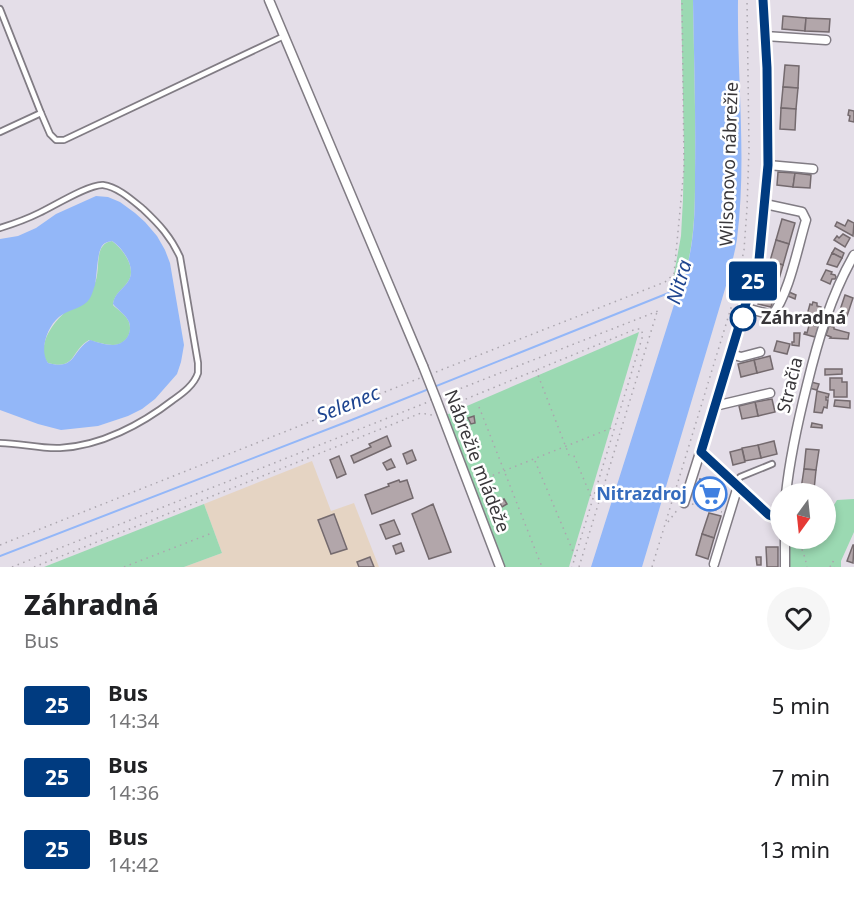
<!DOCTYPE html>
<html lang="en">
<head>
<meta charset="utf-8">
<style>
  :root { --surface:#fff; --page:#f6f6f6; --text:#202124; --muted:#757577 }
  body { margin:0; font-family:"Noto Sans",sans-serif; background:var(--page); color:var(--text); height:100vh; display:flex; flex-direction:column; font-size:22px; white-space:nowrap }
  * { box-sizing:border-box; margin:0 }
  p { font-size:20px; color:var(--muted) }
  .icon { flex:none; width:33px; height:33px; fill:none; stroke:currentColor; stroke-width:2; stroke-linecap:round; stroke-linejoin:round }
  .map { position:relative; height:567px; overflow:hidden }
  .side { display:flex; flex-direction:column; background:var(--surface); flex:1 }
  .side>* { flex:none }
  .badge { padding:0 12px; border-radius:4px; font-size:21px; line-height:39px }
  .needle { width:39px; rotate:195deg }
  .fabs { position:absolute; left:770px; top:483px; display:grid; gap:12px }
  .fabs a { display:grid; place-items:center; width:66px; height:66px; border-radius:50%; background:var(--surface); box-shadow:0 3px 9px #0003; font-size:30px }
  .map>.badge { position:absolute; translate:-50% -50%; box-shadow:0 0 0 3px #fff }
  .round { display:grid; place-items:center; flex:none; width:63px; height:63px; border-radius:32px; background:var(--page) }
  .overview { display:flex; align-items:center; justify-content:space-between; height:102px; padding:0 24px }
  h1 { font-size:28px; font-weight:800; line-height:45px }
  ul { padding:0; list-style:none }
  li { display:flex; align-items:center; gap:18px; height:72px; padding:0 24px }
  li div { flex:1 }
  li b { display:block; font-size:22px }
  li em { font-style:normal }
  li .badge { min-width:66px; font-weight:700; text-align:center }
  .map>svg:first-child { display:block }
</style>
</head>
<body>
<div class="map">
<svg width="854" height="567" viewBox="0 0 854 567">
  <rect width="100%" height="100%" fill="#e4dee8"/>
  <path fill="#e5d4c3" d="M312,461L331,511L354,503L379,567H184L222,553L204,504Z"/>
  <g fill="#9bd9b2">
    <path d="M681,0H693C694,60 696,120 695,181C695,212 694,257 680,285H672L681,236L683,199L684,149Z"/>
    <path d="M112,241C123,249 136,267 129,280C124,289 114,293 113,305C118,310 126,315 129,322C133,334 125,345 113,345C105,345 97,342 89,340C71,350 76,371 48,363C42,356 43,350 45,341C53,319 68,311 84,295C87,292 92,288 94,285C102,271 92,244 112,241Z"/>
    <path d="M639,332L569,567H505L446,415Z"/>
    <path d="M854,499V532L841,561V567H788L787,539L825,538V520L837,500Z"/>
    <path d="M204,504L222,553L184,567H44Z"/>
  </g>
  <g fill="#93b7f8" fill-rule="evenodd">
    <path d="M693,0H738C737,80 747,160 737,239C735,252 731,266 728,279L642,567H591L679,289C695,254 695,213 695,175C696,117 694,58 693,0Z"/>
    <path d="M96,196L108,197L120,202L135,213L145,222L157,236L165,250L170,263L184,345L181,362L177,374L155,399L142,409L128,416L98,426L61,430L38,424L0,410V239L18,236L36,228L56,214ZM112,241C123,248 136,267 129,280C124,289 114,293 113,304C118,310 126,315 129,322C133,333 125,345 113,345C105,345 97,342 90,340C72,350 76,371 48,363C39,350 47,327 59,317C67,310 80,309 87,302C92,297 93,290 95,285C97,275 97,256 101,248C103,243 107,242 112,241Z"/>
  </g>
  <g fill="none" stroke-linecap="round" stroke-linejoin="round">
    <path stroke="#93b7f8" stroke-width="2" d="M0,556L349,421L681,288"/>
  </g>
  <g fill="#b2a6aa" stroke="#746a6e" stroke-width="1.5">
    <path d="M783,16L806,18L805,31L782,29Z"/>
    <path d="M806,18L830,19L829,32L805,31Z"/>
    <path d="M785,65L799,66L798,88L783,87Z"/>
    <path d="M783,87L798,88L796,109L781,108Z"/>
    <path d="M781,108L796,109L795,130L780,129Z"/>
    <path d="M849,110L854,111V122L849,121L850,116L848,115Z"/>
    <path d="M778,172L795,173L793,187L777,185Z"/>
    <path d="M795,173L811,175L810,188L793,187Z"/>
    <path d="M782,219L795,223L789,244L776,240Z"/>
    <path d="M848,220L854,223L853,236L835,226L837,222L845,226Z"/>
    <path d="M843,234L850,238L845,247L834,240L837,236L839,238Z"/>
    <path d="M776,240L789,244L783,265L770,261Z"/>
    <path d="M835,248L844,253L842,258L832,253Z"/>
    <path d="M832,253L842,258L837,267L827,264Z"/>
    <path d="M770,261L783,265L777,286L764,282Z"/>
    <path d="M826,270L832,272L831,274L835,275L836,277L835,279H832L830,284L821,280Z"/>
    <path d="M764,282L777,286L771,307L758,304Z"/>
    <path d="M789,292L796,295L795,299L788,296Z"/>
    <path d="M845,295L853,298L847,316L839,313Z"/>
    <path d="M813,302L817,303V306L821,307L818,318L807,315L810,304L812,305Z"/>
    <path d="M840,314L845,316L843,323L838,321Z"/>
    <path d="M810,322L814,323L813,325L819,327L815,337L804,334L805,332L807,333Z"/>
    <path d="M829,326L834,327V329L849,333L848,339L830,338L831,337L826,335Z"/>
    <path d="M794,333H800L799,346L792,345V342H794Z"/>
    <path d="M777,341L790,344L787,354L774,351Z"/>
    <path d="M770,356L773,369L757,373L754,360Z"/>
    <path d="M754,360L757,373L741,377L738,364Z"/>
    <path d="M825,369H842V374L825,375Z"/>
    <path d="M830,378H842V382H847V397H834V390H830Z"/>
    <path d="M811,382L819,384L817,390L809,388Z"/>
    <path d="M817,391L829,394L828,398L826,397V400H828L827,408L824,407L822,413L814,412Z"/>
    <path d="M772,399L775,412L758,416L755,402Z"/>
    <path d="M835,400L850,401V408L834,406Z"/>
    <path d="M755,402L758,416L742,419L739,406Z"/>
    <path d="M474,416L475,423L471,424L468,418Z"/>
    <path d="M812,423L822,425V428L811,427Z"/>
    <path d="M387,436L391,446L354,463L351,456L371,447L369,444Z"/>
    <path d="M774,441L777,454L761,458L758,445Z"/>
    <path d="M758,445L761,458L745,461L742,448Z"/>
    <path d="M742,449L745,462L733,465L730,452Z"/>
    <path d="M806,449L819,450L816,470L804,469Z"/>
    <path d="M412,450L416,460L407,464L403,454Z"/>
    <path d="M339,456L346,474L337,478L330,460Z"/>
    <path d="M391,459L395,467L387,470L383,463Z"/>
    <path d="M804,469L816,470L814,490L801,489Z"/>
    <path d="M700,479L721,486L714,507L699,502L704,489L698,487Z"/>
    <path d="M399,480L400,482L407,480L413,498L372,514L365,495L389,486L388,484Z"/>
    <path d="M801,489L814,490V494H801Z"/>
    <path d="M504,499L507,504L502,507L499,501Z"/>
    <path d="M433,504L451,552L429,559L412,514Z"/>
    <path d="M709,513L721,516L714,538L702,534Z"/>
    <path d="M334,514L347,549L331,554L318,520Z"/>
    <path d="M394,520L400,534L386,539L380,525Z"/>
    <path d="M702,534L714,538L708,559L696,555Z"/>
    <path d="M401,543L404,551L396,554L393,546Z"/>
    <path d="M853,545H854L853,563L847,561Z"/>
    <path d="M766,547H778V567H767Z"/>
    <path d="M370,557L374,567H359L357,562Z"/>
    <path d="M756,557H761V565H757Z"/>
  </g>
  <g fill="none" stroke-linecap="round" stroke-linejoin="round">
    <g stroke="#817c84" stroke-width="8">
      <g id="service">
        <path d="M0,9L41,113L0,132"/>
        <path d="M41,113L50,134L56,140H64L284,36"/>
        <path d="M0,228C13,224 27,219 39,213C54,206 89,184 103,185C118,187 132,200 143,209C159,224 171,237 180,257L198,363C198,364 198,372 198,373C194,385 183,393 173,400C142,424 101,446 60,448C40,449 20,443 0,443"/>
        <path d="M736,484L740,477L772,464"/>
      </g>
    </g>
    <g stroke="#817c84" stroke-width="11">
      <g id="minor">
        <path d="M269,0L423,366"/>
        <path d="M765,36L826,40"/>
        <path d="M768,165L813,169"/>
        <path d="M746,308L772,315C789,295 798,246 806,220L802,212L765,204"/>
        <path d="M731,354L741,357L760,352"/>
        <path d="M436,399L500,567"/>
        <path d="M715,406L770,393"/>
        <path d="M701,452L769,515L780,519"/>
        <path d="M786,494C790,456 798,421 807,385C818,340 831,295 854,255"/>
        <path d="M684,503L746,308L759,260L768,165L767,68L763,0"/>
        <path d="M714,564L738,486"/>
        <path d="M785,567V538"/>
      </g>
    </g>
    <g stroke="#aba6ae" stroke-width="1.5" stroke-dasharray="1.5 4.5" stroke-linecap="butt">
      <path d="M536,370L569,455L574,456L592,499"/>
      <path d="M436,372L665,282L674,274L684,168L682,0"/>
      <path d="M444,395L658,311"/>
      <path d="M449,406L636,329H641L643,335L572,567"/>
      <path d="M479,407L542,567"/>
      <path d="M535,461L575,556"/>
      <path d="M476,482L614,427"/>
      <path d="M692,504L722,512"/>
      <path d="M668,522L678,509"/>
      <path d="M798,538L805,558L807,567"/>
      <path d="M0,545L420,378"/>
      <path d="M833,561L834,567"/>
      <path d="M12,567L428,402"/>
      <path d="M34,567L421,413L432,415"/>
      <path d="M124,567L212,533"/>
      <path d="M579,567L657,312"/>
      <path d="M652,567L734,298L744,250L747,208L749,148L747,0"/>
      <path d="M830,567L833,561"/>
    </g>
    <use href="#service" stroke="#fff" stroke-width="4.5"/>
    <use href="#minor" stroke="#fff" stroke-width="8"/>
    <g stroke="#817c84" stroke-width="11" stroke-linecap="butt">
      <path id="minor-bridge" d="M423,366L436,399"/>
    </g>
    <use href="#minor-bridge" stroke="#fff" stroke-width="8"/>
  </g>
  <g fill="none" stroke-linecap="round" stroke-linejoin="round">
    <g stroke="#fff" stroke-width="14">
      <path id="line" d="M763,0L767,68L768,165L759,260L701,452L769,515L780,519"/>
    </g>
    <use href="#line" stroke="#003b80" stroke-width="9"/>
  </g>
  <defs>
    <g id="supermarket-ring" transform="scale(1.725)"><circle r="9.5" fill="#fff" stroke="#3f7fe0" stroke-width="1.5"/><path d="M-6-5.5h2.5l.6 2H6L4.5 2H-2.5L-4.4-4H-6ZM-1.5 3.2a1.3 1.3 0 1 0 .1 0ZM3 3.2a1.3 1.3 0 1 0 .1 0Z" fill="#3f7fe0"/></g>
  </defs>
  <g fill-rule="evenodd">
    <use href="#supermarket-ring" x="710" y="494"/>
  </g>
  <circle fill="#fff" stroke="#003b80" stroke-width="3" cx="743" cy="318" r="12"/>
  <g text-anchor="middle" stroke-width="5" stroke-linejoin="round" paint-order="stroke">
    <g font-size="18" fill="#39373a" stroke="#fff">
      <text transform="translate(729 164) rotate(-88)" y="6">Wilsonovo nábrežie</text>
      <text transform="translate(790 385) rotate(-76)" y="6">Stračia</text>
      <text transform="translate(477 461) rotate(69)" y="6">Nábrežie mládeže</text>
    </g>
    <g font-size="18" font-weight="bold" fill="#39373a" stroke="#fff" text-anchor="start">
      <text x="761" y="324">Záhradná</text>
    </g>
    <g font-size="18" font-weight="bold" fill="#366cbe" stroke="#fff" text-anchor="end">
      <text x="687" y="500">Nitrazdroj</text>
    </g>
    <g font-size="20" font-style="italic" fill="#1f4590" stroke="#fff">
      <text transform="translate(679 282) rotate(-74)" y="7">Nitra</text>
      <text transform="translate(348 404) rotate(-22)" y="7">Selenec</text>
    </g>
  </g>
</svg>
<div class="fabs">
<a><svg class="needle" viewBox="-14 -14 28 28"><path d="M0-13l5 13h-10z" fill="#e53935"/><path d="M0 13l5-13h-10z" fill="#757577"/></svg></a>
</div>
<b class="badge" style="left:753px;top:281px;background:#003b80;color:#fff">25</b>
</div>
<section class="side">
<div class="overview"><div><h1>Záhradná</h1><p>Bus</p></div><a class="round"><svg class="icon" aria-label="heart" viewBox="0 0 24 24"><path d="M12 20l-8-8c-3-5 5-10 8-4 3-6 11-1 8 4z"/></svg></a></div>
<ul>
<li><span class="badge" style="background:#003b80;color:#fff">25</span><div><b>Bus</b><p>14:34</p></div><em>5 min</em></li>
<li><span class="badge" style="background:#003b80;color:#fff">25</span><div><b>Bus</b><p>14:36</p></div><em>7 min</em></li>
<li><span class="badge" style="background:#003b80;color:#fff">25</span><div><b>Bus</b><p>14:42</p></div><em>13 min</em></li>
</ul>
</section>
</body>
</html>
